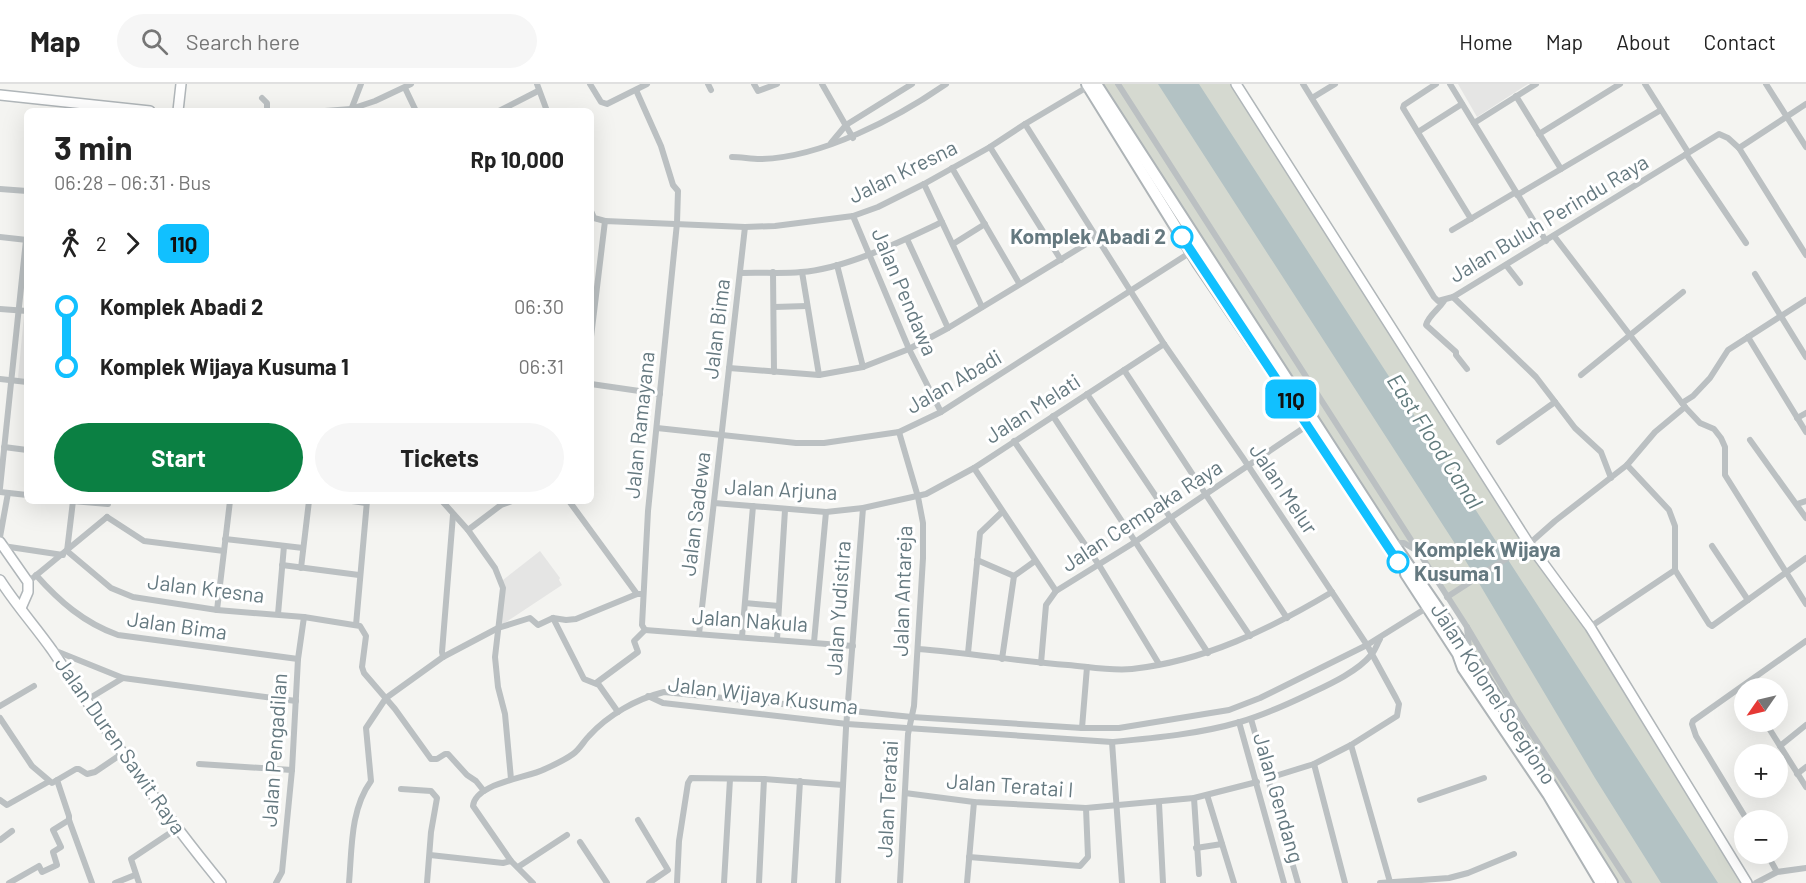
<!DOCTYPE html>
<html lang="en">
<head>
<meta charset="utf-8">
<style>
  :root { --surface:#fff; --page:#f6f6f6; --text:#222; --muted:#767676; --line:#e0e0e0; --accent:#0b8043 }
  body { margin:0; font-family:Barlow,sans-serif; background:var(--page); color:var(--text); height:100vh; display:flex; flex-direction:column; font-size:22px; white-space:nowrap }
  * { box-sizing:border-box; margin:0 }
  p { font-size:20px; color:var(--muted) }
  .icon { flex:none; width:33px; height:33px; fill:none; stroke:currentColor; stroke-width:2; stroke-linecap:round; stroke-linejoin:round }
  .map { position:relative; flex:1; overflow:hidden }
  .drawer { position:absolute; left:24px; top:24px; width:570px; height:396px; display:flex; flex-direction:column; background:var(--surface); border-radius:9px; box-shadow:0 6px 24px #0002 }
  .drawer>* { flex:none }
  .badge { padding:0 12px; border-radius:9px; font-size:21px; line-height:39px }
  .needle { width:39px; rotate:236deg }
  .controls { position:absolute; left:1734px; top:594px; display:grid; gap:12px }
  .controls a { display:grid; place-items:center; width:54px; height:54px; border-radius:50%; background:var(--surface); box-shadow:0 6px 24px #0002; font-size:30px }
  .map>.badge { position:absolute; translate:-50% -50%; box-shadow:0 0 0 3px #fff }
  .legs { display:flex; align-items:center; gap:9px; height:66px; padding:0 30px; font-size:20px }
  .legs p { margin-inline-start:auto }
  .headline { display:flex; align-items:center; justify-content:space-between; height:102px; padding:0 30px }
  h1 { font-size:33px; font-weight:700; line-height:45px }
  .button { display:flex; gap:12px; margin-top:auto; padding:12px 30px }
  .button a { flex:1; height:69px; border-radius:36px; background:var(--accent); color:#fff; font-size:24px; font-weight:700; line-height:69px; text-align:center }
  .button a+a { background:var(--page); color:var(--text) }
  ul { padding:0 30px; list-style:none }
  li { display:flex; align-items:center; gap:21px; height:60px; font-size:22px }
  li i { display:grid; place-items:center; width:9px; height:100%; margin:0 8px; background:currentColor }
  li i::after { content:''; width:15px; height:15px; margin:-8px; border:4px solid; border-radius:50%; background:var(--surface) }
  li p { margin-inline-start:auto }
  li:first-child i { background:linear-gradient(#0000 50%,currentColor 0) }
  li:last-child i { background:linear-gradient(currentColor 50%,#0000 0) }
  header { display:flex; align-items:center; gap:36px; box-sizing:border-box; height:84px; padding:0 30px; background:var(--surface); border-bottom:2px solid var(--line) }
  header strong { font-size:28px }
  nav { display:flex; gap:33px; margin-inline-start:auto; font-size:21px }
  .search { width:420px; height:54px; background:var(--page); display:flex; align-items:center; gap:15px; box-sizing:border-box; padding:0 21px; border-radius:33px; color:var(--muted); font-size:22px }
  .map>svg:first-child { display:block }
</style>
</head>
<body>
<header>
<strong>Map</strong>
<div class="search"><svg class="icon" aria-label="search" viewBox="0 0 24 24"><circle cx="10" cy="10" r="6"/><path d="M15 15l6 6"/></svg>Search here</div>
<nav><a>Home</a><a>Map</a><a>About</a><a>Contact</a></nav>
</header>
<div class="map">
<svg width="1806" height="799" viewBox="0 0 1806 799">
  <rect width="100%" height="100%" fill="#f4f4f1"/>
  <g fill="#e5e5e4">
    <path d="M1458,0H1528L1477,33Z"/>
    <path d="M24,231H27V295L18,294Z"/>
    <path d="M540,467L560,494L559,496L562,501L500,542L503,496Z"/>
  </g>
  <path fill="#d5d9d0" d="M1096,0H1235L1529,460L1590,543L1747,799H1612L1470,571L1467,543L1420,470L1411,462L1393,459Z"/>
  <path fill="#b3c2c4" d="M1158,0H1199L1718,799H1661L1595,694L1461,469Z"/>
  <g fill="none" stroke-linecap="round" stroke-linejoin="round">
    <g stroke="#b0b6b9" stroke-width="12">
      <g id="secondary">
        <path d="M1236,0L1529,460L1590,543L1747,799"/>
        <path d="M0,11L150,27"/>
        <path d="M178,27L181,0"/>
        <path d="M0,458L28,498V508L21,524"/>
        <path d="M0,496C16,521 35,542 52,566C106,646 160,725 221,799"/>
      </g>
    </g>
    <g stroke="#aeb4b7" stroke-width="14">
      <g id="primary">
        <path d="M1087,0L1198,179L1292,317"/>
        <path d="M1096,0L1393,459L1470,571L1612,799"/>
        <path d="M1406,490L1458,570L1463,584L1548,710L1601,799"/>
      </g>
    </g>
    <g stroke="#bbc0c2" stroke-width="6">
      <path d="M537,0L547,27"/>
      <path d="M590,0L601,18L607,20L647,0"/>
      <path d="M708,0L711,6"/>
      <path d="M754,0L758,7L777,0"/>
      <path d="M822,0L853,54"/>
      <path d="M1118,0L1467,543L1514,622L1629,799"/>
      <path d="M1303,0L1434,213L1438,217L1453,213L1719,50L1728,54L1739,64L1806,171"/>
      <path d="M1436,0L1404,21L1403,24L1471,135"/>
      <path d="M1450,0L1546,157"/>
      <path d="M1645,0L1688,68"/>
      <path d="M1766,0L1806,63"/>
      <path d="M405,4L416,27"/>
      <path d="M636,6L661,62L673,101L678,107L677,139L648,427L642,541L645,546"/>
      <path d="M1516,12L1561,85"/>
      <path d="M262,14L267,19V27"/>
      <path d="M1312,14L1335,0"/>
      <path d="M351,26L361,0"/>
      <path d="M325,27L351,25L375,17L411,0"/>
      <path d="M499,27L538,7"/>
      <path d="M1474,39L1536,0"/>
      <path d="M1025,40L1164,260L1243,374L1367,561L1396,614L1399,620L1397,632L1351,661L1314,680L1269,694"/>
      <path d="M1418,48L1462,20"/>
      <path d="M1539,50L1620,0"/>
      <path d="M831,59L846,41L912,0"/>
      <path d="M990,63L1061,176"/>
      <path d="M1739,64L1806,20"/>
      <path d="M1686,70L1746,159"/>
      <path d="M732,73C741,73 751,75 760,75C821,74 897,34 946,0"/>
      <path d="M952,84L1019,199"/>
      <path d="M924,100L982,223"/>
      <path d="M0,105L27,107"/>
      <path d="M1517,111L1661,26"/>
      <path d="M591,127L594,134L605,137"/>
      <path d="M853,132L909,265L941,328"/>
      <path d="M1452,146L1516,108"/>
      <path d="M1554,152L1685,323L1700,339L1714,345L1721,354L1725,363V391L1806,520"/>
      <path d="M0,153L27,156"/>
      <path d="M907,155L948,244"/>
      <path d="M953,160L985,140"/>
      <path d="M837,181L863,283"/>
      <path d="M1506,181L1520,199"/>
      <path d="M773,188L774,288"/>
      <path d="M802,188L819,291"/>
      <path d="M741,189C761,188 781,190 801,188C845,185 902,157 942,138"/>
      <path d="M1755,190L1806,273"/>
      <path d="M1453,213L1536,293L1575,344L1601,368L1611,394"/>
      <path d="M1444,217C1439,225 1428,232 1426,241L1456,268V271L1467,285"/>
      <path d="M774,223L807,222"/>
      <path d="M0,225L27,227"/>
      <path d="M591,253L605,137L745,143L775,142L853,132L878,123L924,100L990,63L1025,40L1089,2"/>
      <path d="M1748,253L1806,348"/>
      <path d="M729,284L819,291L863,283L909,265L948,244L1096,154"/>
      <path d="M1124,286L1287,534"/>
      <path d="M1581,291L1683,208"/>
      <path d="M0,295L27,298"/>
      <path d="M591,300L660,310"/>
      <path d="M1087,310L1250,552"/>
      <path d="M1682,319L1693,312L1710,294L1728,266L1806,216"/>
      <path d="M1053,332L1208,569"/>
      <path d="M1797,334L1806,329"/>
      <path d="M657,344L796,359H824L899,348L941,328L1191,168"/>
      <path d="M899,348L918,413L923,439V474L914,622L908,650L900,799"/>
      <path d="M1750,356L1806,434"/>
      <path d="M1014,357L1099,481L1159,580"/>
      <path d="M1499,358L1555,318"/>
      <path d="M4,363L27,366"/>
      <path d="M1627,381L1669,426L1675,442V486"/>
      <path d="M974,384L1056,507"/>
      <path d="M0,404L26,156"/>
      <path d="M0,408L27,411"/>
      <path d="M72,417L108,420"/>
      <path d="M73,417L67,467L111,504L133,513L217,526L304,533L360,542L366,552L362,583L364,589L395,625L431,675H437L445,670H448L467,691L476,697L484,707"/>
      <path d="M352,417L366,419"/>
      <path d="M442,417L468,446L495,484L503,504L495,573L498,603L505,630L511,695"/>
      <path d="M569,417L637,510"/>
      <path d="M714,419L826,428L863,424L926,410L974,384L1164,260"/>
      <path d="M1797,420L1806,417"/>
      <path d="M107,433L144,457L224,467"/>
      <path d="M468,446L501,421L512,417"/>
      <path d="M0,453L8,409"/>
      <path d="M225,455L303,464"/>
      <path d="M1393,459H1404L1414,465"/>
      <path d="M3,462L63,471"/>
      <path d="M1712,462L1748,516"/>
      <path d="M977,476L1014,492"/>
      <path d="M282,481L359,491"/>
      <path d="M301,484L309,417"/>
      <path d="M1675,486L1709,540L1712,542L1806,474"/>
      <path d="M36,491C59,517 84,539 118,551L298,575"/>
      <path d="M28,498L107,433"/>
      <path d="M1447,513L1529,460L1555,437L1627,381L1655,348L1685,323"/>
      <path d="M745,519L779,522"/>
      <path d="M217,526L230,417"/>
      <path d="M278,530L284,462"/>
      <path d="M553,534L584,595L599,601L618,628"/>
      <path d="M356,541L367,417"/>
      <path d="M1467,543L1469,566"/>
      <path d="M1590,543L1675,486"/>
      <path d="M645,546L853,562"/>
      <path d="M699,550L745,143"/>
      <path d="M742,553L753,422"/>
      <path d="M777,555L785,426"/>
      <path d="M814,558L826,428"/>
      <path d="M51,565L123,594L296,617"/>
      <path d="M918,565C969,569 1018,577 1068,581C1090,583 1111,587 1132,585C1205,577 1270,545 1332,508"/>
      <path d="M968,569L980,449L1002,428"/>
      <path d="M443,573L442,568L453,431"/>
      <path d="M1002,575L1014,492L1035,477"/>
      <path d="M1041,579L1046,521L1056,507L1135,458L1308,341"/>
      <path d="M596,599L638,568L634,557L645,546"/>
      <path d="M648,612L663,619L847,640L1112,658C1155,654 1199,650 1240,638C1264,631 1286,621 1309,610C1328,601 1357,588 1371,571C1375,567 1377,560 1380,555"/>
      <path d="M85,617L123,594"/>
      <path d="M0,622L34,602"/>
      <path d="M0,634L32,682L52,699L76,685H79L87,690L95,688L123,669"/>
      <path d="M1251,635L1298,799"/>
      <path d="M1239,638L1284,799"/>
      <path d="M1765,638L1806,703"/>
      <path d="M1082,644L1087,583"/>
      <path d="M1112,658L1122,799"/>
      <path d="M1351,661L1390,798"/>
      <path d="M1780,662L1806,641"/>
      <path d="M199,680L292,686"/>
      <path d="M1314,680L1345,799"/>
      <path d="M1797,690L1806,683"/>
      <path d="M57,696L69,732V736L92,799"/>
      <path d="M401,705L431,707L437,714L431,748L427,799"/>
      <path d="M905,709L974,718L1086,724L1194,714L1257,698"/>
      <path d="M1207,711L1234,799"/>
      <path d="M1194,714L1199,790"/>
      <path d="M0,716L7,721L48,698"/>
      <path d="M1420,716L1484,694"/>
      <path d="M1159,719L1163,799"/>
      <path d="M638,736L668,786L649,799"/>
      <path d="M1747,736L1696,652L1692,640L1693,637L1806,557"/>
      <path d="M0,756L12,747"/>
      <path d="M580,758L607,799"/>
      <path d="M1196,764L1222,760"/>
      <path d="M1767,770L1777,788"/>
      <path d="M430,771L503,779L511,777"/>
      <path d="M969,773L1080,782L1088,773L1086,724"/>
      <path d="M518,783L567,751"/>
      <path d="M9,799L39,782L42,788L57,781L53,768L61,763L53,746L69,736"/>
      <path d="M115,799L135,791"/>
      <path d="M139,799L131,775L176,745"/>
      <path d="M276,799L282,788L292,686L298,575L304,533"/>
      <path d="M349,799C352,765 350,726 371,697L366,644L386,614L443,573L498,544L530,534L538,541L553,534L566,536L576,535L637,510H643"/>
      <path d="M533,799L511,777L473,722C475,699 528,694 545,685C554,681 565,676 573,670C580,665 583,658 589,652C608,631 636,615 664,608L912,633L1082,644H1119L1229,626L1260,614L1367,561L1428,523"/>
      <path d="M677,799L679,757L688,699L691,694L764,695L843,701"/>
      <path d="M724,799L730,695"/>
      <path d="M759,799L764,695"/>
      <path d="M794,799L800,697"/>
      <path d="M838,799L846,644L863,424"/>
      <path d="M967,799L974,718"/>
      <path d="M1380,799L1449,794L1468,789L1514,770"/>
      <path d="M1756,799L1777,788L1806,784"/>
    </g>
    <use href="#secondary" stroke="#fff" stroke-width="9"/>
    <use href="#primary" stroke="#fff" stroke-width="10"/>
  </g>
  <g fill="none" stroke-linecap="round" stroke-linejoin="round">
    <g stroke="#fff" stroke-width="14">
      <path id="line-1" d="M1182,153L1398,478"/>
    </g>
    <use href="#line-1" stroke="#11c0ff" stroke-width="9"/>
  </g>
  <g fill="#fff" stroke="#11c0ff" stroke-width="3">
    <circle cx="1182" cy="153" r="10"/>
    <circle cx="1398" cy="478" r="10"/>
  </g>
  <g text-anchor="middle" stroke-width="6" stroke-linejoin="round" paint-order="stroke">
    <g font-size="21" fill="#657980" stroke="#fff">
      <text transform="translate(903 88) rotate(-26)" y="7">Jalan Kresna</text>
      <text transform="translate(1549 135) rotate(-31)" y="7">Jalan Buluh Perindu Raya</text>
      <text transform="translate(904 208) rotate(67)" y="7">Jalan Pendawa</text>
      <text transform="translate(717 245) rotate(-83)" y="7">Jalan Bima</text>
      <text transform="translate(954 298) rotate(-30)" y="7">Jalan Abadi</text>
      <text transform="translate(1033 325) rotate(-33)" y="7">Jalan Melati</text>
      <text transform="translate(640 341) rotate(-84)" y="7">Jalan Ramayana</text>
      <text transform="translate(1283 405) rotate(56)" y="7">Jalan Melur</text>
      <text transform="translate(781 406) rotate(3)" y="7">Jalan Arjuna</text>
      <text transform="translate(696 430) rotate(-83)" y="7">Jalan Sadewa</text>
      <text transform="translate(1142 432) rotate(-33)" y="7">Jalan Cempaka Raya</text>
      <text transform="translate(206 505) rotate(7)" y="7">Jalan Kresna</text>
      <text transform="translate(903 507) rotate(-88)" y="7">Jalan Antareja</text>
      <text transform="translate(839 524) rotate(-86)" y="7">Jalan Yudistira</text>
      <text transform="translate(750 537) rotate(4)" y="7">Jalan Nakula</text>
      <text transform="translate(177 542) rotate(8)" y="7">Jalan Bima</text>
      <text transform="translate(1493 610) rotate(57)" y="7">Jalan Kolonel Soegiono</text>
      <text transform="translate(763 612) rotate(7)" y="7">Jalan Wijaya Kusuma</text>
      <text transform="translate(120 662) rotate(55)" y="7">Jalan Duren Sawit Raya</text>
      <text transform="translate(275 666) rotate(-86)" y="7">Jalan Pengadilan</text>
      <text transform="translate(1010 702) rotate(4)" y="7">Jalan Teratai I</text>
      <text transform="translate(1278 714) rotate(74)" y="7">Jalan Gendang</text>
      <text transform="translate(888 715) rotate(-87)" y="7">Jalan Teratai</text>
    </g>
    <g font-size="21" font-weight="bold" fill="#657980" stroke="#fff" text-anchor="end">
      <text x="1166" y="160">Komplek Abadi 2</text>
      <text x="1414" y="473" text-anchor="start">Komplek Wijaya<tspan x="1414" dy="24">Kusuma 1</tspan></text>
    </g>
    <g font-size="22" font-style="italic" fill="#617b7d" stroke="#fff">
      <text transform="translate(1435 357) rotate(57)" y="8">East Flood Canal</text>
    </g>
  </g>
</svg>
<div class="controls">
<a><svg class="needle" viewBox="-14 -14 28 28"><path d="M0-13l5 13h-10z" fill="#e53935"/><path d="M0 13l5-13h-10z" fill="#767676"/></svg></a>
<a>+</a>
<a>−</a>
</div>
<b class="badge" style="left:1291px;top:315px;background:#11c0ff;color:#111">11Q</b>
<section class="drawer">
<div class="headline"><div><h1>3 min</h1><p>06:28 – 06:31 · Bus</p></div><b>Rp 10,000</b></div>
<div class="legs"><svg class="icon" aria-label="walk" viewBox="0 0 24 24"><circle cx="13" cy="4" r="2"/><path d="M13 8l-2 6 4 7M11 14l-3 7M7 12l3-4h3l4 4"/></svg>2<svg class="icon" aria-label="forward" viewBox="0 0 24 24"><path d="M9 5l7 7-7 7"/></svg><b class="badge" style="background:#11c0ff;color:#111">11Q</b></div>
<ul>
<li><i style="color:#11c0ff"></i><b>Komplek Abadi 2</b><p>06:30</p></li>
<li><i style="color:#11c0ff"></i><b>Komplek Wijaya Kusuma 1</b><p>06:31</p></li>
</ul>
<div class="button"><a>Start</a><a>Tickets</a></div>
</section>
</div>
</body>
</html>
